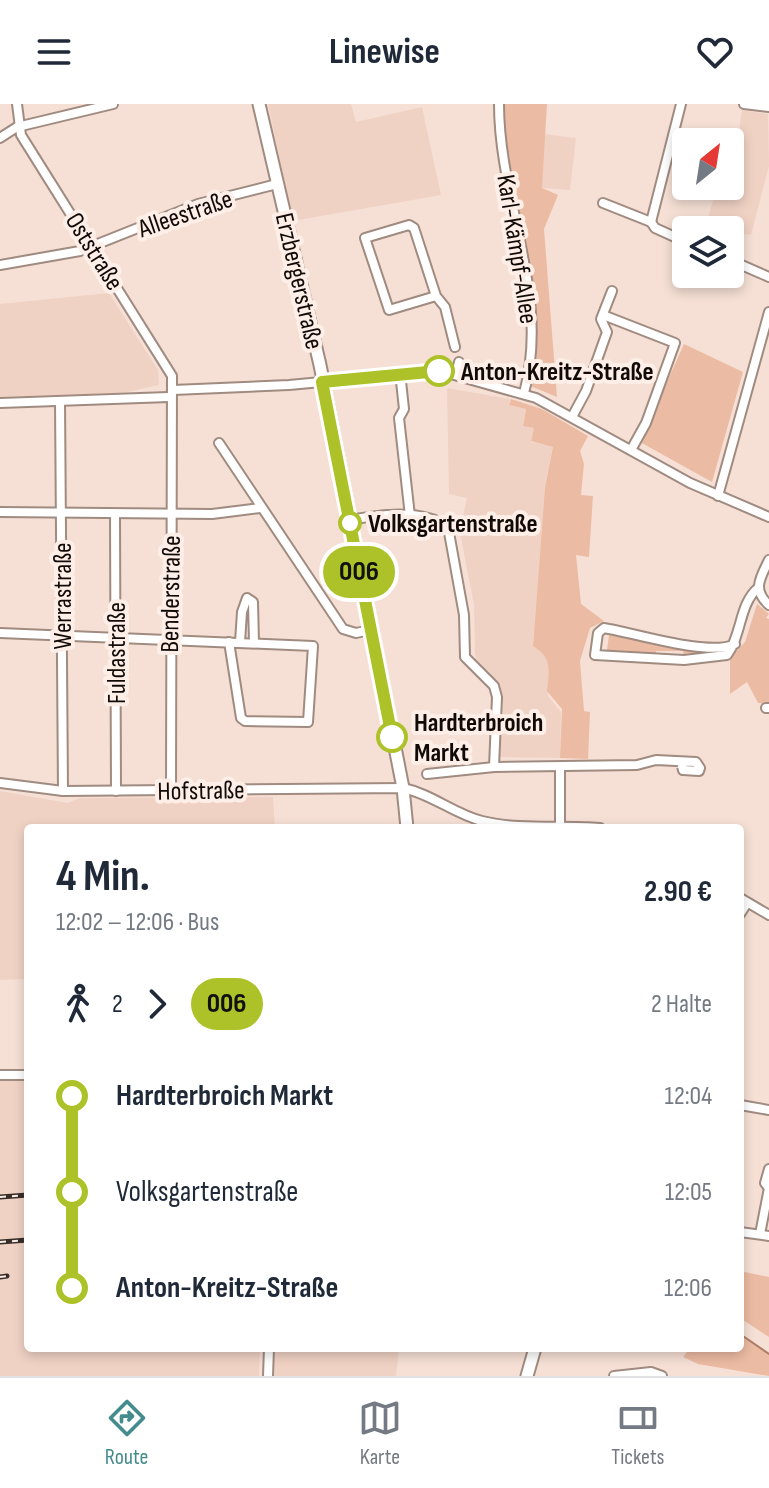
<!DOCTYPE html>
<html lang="de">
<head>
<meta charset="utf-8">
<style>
  :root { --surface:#fff; --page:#f6f6f7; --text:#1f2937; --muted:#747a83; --line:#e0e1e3; --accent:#438b8d }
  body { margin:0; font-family:"Sofia Sans Condensed",sans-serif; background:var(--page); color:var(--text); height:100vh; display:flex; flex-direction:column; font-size:30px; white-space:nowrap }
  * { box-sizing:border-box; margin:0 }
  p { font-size:26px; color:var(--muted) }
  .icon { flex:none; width:44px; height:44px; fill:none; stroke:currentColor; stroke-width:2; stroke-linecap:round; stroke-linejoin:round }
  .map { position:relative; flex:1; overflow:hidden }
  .drawer { position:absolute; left:24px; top:720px; width:720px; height:528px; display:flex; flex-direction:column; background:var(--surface); border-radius:8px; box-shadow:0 4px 12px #0003 }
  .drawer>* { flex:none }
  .badge { padding:0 16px; border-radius:26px; font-size:28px; line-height:52px }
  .needle { width:52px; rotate:30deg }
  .buttons { position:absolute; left:672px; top:24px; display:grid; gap:16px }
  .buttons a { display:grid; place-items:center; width:72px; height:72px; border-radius:8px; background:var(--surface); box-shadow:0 4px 12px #0003; font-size:40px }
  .map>.badge { position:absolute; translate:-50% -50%; box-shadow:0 0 0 4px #fff }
  .legs { display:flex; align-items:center; gap:12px; height:88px; padding:0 32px; font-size:26px }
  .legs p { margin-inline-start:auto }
  .headline { display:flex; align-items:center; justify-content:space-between; height:136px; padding:0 32px }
  h1 { font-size:44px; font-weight:700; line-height:60px }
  ul { padding:0 32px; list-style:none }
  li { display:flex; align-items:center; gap:28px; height:96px; font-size:30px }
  li i { display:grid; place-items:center; width:12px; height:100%; margin:0 10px; background:currentColor }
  li i::after { content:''; width:20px; height:20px; margin:-10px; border:6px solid; border-radius:50%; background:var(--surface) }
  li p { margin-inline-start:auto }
  li:first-child i { background:linear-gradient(#0000 50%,currentColor 0) }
  li:last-child i { background:linear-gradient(currentColor 50%,#0000 0) }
  header { display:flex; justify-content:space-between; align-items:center; height:104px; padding:0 32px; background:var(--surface); font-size:36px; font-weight:700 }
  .tab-bar { display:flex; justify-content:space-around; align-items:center; height:112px; border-top:2px solid var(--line); background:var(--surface); font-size:22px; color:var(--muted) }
  .tab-bar a { display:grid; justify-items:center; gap:4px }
  .tab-bar .on { color:var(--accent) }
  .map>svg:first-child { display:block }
</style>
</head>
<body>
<header><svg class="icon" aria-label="menu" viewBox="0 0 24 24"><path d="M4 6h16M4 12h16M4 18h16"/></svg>Linewise<svg class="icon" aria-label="heart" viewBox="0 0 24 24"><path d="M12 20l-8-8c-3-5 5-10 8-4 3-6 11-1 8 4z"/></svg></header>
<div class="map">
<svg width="769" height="1272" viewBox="0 0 769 1272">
  <rect width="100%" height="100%" fill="#f6e0d5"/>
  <g fill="#f0d2c4">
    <path d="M268,0H351L356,18L422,3L441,91L293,117Z"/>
    <path d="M742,6L768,10L769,62L751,131L744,130L737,145L730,142V126H714L716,117L708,114L717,82H730V26L739,27Z"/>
    <path d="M543,30L576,34L570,86L542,84Z"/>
    <path d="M109,189L158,266L159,281L123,289L0,293V200Z"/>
    <path d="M447,284L510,295L509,301L526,305L523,321L534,324L531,338L553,342L545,382L533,542L544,549L550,563L548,592L561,608L560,654L497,653V580L478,559L475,551L474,501L461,434L455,425L461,421L467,394L449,390Z"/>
    <path d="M0,687L68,699L79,694L273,693L275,724H28V875L0,876Z"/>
    <path d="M0,975L28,976V1244H260L259,1272H0Z"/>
    <path d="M275,1244H399L396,1272H273Z"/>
  </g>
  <g fill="#ecbba3">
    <path d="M501,0H547L542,84L558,91L544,125L557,293L528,281L534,238Z"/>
    <path d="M684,240L743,268L712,378L640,338Z"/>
    <path d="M511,295L542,305L588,332L580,347L584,360L581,391L593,392L589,453L576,451L581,500L604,517L590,524L580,557L584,607L590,608L588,655L560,654L562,605L547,587C549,567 553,554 533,542L545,383L553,343L531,337L534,324L523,322L526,305L509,301Z"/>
    <path d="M757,500L769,510L766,514L769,515V600L758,599L747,578L730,590V554L745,538Z"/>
    <path d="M604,527L707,546L708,548L684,552L683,547H656L655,553L601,547L607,546L609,531Z"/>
    <path d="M740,1167L769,1173V1233L740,1214Z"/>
    <path d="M740,1230L769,1249V1272L698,1260L683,1253L690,1244H740Z"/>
  </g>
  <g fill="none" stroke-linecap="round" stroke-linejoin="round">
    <path stroke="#ae7e67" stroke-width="2" d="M740,1230L769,1250"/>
    <g stroke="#a08b81" stroke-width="12">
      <g id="minor">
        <path d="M17,0L21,31L172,272L171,687"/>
        <path d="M499,0C499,98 551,191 524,289"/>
        <path d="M744,0L769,3"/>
        <path d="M0,34L17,23L113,0"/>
        <path d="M603,99L651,118L655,124L686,138"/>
        <path d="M651,118L681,0"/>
        <path d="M730,156L769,173"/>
        <path d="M0,161L80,147L198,100L277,80"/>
        <path d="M436,192L414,124L409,121L365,134L389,206L436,192L445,203L455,243"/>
        <path d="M603,211L675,239L646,319L631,346"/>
        <path d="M400,268L404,305L399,314L410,412"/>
        <path d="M456,271L459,258"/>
        <path d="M173,286L289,281L440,267L536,294L690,379L769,413"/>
        <path d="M60,297L63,687"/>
        <path d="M0,299L169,293"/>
        <path d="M572,313L586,287L607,228L601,215L612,187"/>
        <path d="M219,339L343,525L356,529L370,526"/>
        <path d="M718,392L769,208"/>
        <path d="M0,408L212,410L260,404"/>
        <path d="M115,411L116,687"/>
        <path d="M349,416C379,411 421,404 448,423L464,511L465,553L494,582L497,593L494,663"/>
        <path d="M769,456C760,474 752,486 769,501"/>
        <path d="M0,529L313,542L308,618L245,617L241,614L229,538"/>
        <path d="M240,538L242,508L247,494L253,498L254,539"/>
        <path d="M735,540C709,553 635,529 604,524L598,529L595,551L684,556L727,551C742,531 739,500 758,484"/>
        <path d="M766,604H769"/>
        <path d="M427,670L494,663L637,661L656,656L696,658L700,664L699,667L683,666L681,658"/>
        <path d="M0,679L63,687L403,684C432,690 454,710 482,717C519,726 562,721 600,724"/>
        <path d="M560,723V663"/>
        <path d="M740,794L769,811"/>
        <path d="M740,810L747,799"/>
        <path d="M0,971H28"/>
        <path d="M740,1001L769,1006"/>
        <path d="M769,1065L765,1079L769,1084"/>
        <path d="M740,1128L769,1132"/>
        <path d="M760,1130L769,1084"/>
        <path d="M268,1272L269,1244"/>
        <path d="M614,1272L651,1268L662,1272"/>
      </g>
    </g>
    <g stroke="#a08b81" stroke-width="15">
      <g id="major">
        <path d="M259,0L320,261L403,684L407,724"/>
        <path d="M527,1272L535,1244"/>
      </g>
    </g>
    <use href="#minor" stroke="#fff" stroke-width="8"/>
    <use href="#major" stroke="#fff" stroke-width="11"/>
    <g stroke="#372d29" stroke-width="5">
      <g id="rail">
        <path d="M0,1093L28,1091"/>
        <path d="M0,1138L28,1136"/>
        <path d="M0,1173L7,1172"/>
      </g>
    </g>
    <use href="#rail" stroke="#fdefe8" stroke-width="2" stroke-dasharray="6" stroke-linecap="butt"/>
  </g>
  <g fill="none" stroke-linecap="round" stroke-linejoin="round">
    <g stroke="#fff" stroke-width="18">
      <path id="line-1" d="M392,633L322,278L439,267"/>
    </g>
    <use href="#line-1" stroke="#adc228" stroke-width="12"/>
  </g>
  <g fill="#fff" stroke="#adc228" stroke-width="4">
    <circle cx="439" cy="267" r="14"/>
    <circle cx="350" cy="419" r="10"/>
    <circle cx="392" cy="633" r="14"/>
  </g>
  <g text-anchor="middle" stroke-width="8" stroke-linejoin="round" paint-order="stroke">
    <g font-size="26" fill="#110a07" stroke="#fdefe8">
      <text transform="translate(185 109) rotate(-19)" y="9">Alleestraße</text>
      <text transform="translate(518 145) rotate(81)" y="9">Karl-Kämpf-Allee</text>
      <text transform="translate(95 147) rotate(58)" y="9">Oststraße</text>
      <text transform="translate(300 177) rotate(77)" y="9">Erzbergerstraße</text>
      <text transform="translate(170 490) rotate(-89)" y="9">Benderstraße</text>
      <text transform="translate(62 492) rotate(-90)" y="9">Werrastraße</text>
      <text transform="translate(116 549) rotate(-90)" y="9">Fuldastraße</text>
      <text transform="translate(201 686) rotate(-1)" y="9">Hofstraße</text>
    </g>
    <g font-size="26" font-weight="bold" fill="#110a07" stroke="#fdefe8" text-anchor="start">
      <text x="461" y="276">Anton-Kreitz-Straße</text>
      <text x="368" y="428">Volksgartenstraße</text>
      <text x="414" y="627">Hardterbroich<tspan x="414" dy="30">Markt</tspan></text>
    </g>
  </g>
</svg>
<div class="buttons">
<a><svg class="needle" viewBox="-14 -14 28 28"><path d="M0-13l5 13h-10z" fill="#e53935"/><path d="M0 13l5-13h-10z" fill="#747a83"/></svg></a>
<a><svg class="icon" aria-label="layers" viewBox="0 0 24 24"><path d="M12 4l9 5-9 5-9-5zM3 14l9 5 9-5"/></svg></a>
</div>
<b class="badge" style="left:359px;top:468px;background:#adc228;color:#111">006</b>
<section class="drawer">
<div class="headline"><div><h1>4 Min.</h1><p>12:02 – 12:06 · Bus</p></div><b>2.90 €</b></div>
<div class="legs"><svg class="icon" aria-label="walk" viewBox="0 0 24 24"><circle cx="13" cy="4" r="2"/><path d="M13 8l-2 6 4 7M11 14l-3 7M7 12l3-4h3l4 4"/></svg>2<svg class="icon" aria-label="forward" viewBox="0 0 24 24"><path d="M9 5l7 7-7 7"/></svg><b class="badge" style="background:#adc228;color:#111">006</b><p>2 Halte</p></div>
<ul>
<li><i style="color:#adc228"></i><b>Hardterbroich Markt</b><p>12:04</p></li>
<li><i style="color:#adc228"></i><span>Volksgartenstraße</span><p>12:05</p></li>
<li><i style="color:#adc228"></i><b>Anton-Kreitz-Straße</b><p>12:06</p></li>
</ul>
</section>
</div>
<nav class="tab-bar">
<a class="on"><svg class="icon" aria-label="directions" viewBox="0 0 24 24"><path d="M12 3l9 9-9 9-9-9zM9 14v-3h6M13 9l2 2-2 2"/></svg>Route</a>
<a><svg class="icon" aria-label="map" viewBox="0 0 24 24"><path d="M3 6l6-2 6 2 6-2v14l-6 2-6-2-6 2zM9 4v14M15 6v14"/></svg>Karte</a>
<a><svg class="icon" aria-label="tickets" viewBox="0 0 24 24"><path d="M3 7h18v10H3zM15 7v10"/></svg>Tickets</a>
</nav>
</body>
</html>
